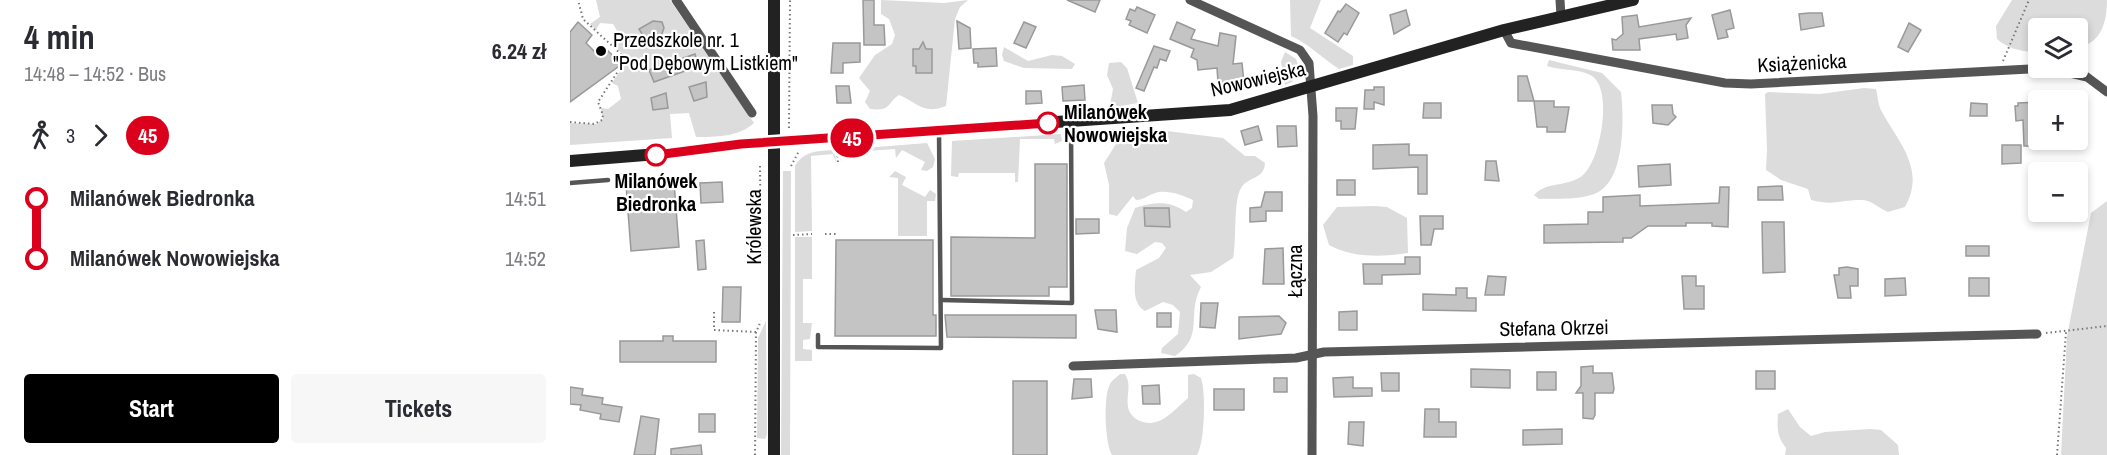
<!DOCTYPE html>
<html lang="en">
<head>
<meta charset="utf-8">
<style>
  :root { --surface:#fff; --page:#f7f7f7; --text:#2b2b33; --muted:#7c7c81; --accent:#000 }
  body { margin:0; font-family:"Archivo Narrow",sans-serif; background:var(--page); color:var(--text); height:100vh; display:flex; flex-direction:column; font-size:22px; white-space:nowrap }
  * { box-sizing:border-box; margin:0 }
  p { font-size:20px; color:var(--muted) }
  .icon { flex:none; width:33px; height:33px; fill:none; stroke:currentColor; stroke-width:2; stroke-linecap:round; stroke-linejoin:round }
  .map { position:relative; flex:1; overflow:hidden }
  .sheet { display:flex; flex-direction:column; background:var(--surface); width:570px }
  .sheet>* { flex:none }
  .badge { padding:0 12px; border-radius:20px; font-size:21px; line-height:39px }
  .fabs { position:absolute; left:1458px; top:18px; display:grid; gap:12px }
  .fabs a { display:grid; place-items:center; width:60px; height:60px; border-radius:6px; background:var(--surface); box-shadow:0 3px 9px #0003; font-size:30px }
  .map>.badge { position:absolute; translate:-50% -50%; box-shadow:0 0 0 3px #fff }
  .legs { display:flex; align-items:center; gap:9px; height:66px; padding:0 24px; font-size:20px }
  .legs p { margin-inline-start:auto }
  .head { display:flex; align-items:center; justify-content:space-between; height:102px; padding:0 24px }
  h1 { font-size:33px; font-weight:700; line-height:45px }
  .primary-button { display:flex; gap:12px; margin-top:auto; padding:12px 24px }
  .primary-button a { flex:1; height:69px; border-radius:6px; background:var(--accent); color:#fff; font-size:24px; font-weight:700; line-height:69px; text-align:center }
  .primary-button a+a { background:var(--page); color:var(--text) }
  ul { padding:0 24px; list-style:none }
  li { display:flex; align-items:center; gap:21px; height:60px; font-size:22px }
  li i { display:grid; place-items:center; width:9px; height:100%; margin:0 8px; background:currentColor }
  li i::after { content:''; width:15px; height:15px; margin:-8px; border:4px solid; border-radius:50%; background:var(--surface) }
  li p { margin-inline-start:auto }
  li:first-child i { background:linear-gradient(#0000 50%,currentColor 0) }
  li:last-child i { background:linear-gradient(currentColor 50%,#0000 0) }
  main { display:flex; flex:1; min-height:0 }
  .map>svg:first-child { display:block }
</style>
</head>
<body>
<main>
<section class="sheet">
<div class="head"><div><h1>4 min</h1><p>14:48 – 14:52 · Bus</p></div><b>6.24 zł</b></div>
<div class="legs"><svg class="icon" aria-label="walk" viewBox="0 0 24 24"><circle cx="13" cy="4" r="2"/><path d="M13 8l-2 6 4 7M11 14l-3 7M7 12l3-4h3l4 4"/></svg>3<svg class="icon" aria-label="forward" viewBox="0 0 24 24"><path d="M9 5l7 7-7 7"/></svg><b class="badge" style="background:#db011c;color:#fff">45</b></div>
<ul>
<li><i style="color:#db011c"></i><b>Milanówek Biedronka</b><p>14:51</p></li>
<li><i style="color:#db011c"></i><b>Milanówek Nowowiejska</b><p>14:52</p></li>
</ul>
<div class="primary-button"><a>Start</a><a>Tickets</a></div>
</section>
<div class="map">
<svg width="1537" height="455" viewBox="0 0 1537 455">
  <rect width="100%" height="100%" fill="#fff"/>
  <g fill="#dcdcdc">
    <path d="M26,0H100L184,123C169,137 146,137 126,137L119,113L100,114L102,138L0,145V123L26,124L33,119L31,108L38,109L51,99L48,86L42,83L56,62L54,55L43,45L49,34L43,24L30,23L26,30L20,24L30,17Z"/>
    <path d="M311,0L374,3L398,0L390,7L385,19L376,106C353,115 348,103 329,95C315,105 322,111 300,109L295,102L300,91L289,78L305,55L322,44L325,35L319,19L311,14Z"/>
    <path d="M720,0H751L740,28L783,56V65L769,69C752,58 739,44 721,36Z"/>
    <path d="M1442,0H1537C1537,20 1532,44 1508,47V28H1468V52C1453,52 1438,49 1427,39L1426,26Z"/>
    <path d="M434,47L458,61L482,55L492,56L505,64L502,69L454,68L434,61L432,55Z"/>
    <path d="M715,52L726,59L730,70L722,82L715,85L711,62Z"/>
    <path d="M979,60L1032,73L1051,92C1054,118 1055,175 1030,191C1014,201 987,198 969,199L964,195C978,180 1000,188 1014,174C1031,158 1043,90 1022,76C1009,68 991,71 977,66Z"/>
    <path d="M551,62L557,68L568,103L546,107L540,105L543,89L537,75L539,63Z"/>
    <path d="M1294,88L1306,89C1308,96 1308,106 1312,112C1329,143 1356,169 1335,207L1318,212C1308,208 1302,200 1291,200C1270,200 1264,206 1241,200L1238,189L1211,180L1196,170L1197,150L1195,94L1198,92L1250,94Z"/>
    <path d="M589,130L653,138L675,156H685L695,163C694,180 678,176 671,188C663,201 667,241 663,258L641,272L620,275L631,287C616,315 635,336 605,356L591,353L592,348L608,334L610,312L603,305L593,302L575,311C561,303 565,284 566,270L589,258L596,248L592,243L585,242L567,254L555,251L557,228L565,208C584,202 599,200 616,212L622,208L623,200C613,195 596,189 585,193C578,195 574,200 566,200L563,196L547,216L539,214V185L534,163L548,141L559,135Z"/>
    <path d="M491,134L492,141L485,144L484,139H450L448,182H445V173H389L388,177L381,176L382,141Z"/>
    <path d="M357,143L365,159L363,167L357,171L351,170L355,162L332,150L326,158L325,149L272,153L271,162L270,150Z"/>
    <path d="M265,150L266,163L263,154L241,156L242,231L225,232V166C234,150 249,151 265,150Z"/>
    <path d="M213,171H221L220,455H211Z"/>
    <path d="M325,171L336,177L332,185L355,197L360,190L366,194L365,201H357V236H328V178L319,177Z"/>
    <path d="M1537,201V455H1491L1497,336L1521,213Z"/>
    <path d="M804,206L817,207L837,218L838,253C812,257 782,258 759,245L753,225L767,207Z"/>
    <path d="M225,237H242V279H233V323H242L240,339L233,340V349L242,350V361H225Z"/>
    <path d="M196,321L197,434L195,439L187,438L188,338Z"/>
    <path d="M550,374H555C562,385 556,395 558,407C559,413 564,419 570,421C590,429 604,410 618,398V375L624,374L631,378C636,392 635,442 627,455H542C535,444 533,396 540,384C542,380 547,377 550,374Z"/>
    <path d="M1218,409L1230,427L1241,436L1255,432L1300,429L1311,430L1328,445L1329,455H1215L1216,448C1207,437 1207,428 1208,414Z"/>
  </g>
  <g fill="#c4c4c4" stroke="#999" stroke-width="1.5">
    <path d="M293,0H304V25H314L315,45H294Z"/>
    <path d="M497,0H530L525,12Z"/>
    <path d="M776,4L789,13L777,35L774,33L768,42L755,33L768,11L770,12Z"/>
    <path d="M567,7L585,15L577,33L559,25L561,21L556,19L560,9L565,11Z"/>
    <path d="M836,10L840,25L824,34L820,15Z"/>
    <path d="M1160,10L1164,28L1156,30L1158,37L1148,39L1142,15Z"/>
    <path d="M1239,13H1252L1254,26L1231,30L1229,14Z"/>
    <path d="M1067,15L1069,27L1121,18L1116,25L1118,38L1107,40L1106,34L1069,39L1070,50H1043L1042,39L1046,40L1053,34L1052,17Z"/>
    <path d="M83,21L92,22L94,28L91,36L78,44L69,29Z"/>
    <path d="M387,21L400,28L401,48L389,49Z"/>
    <path d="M8,22L22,35L16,43L30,57L38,51L52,64L0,102V32Z"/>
    <path d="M454,22L466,27L456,48L444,43Z"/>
    <path d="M607,22L625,30L621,39L648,46L650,33L666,36L663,64L672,63L674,83L648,82L647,68L628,70L627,60L621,57L624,49L600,39Z"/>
    <path d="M1339,23L1351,30L1338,52L1328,47Z"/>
    <path d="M353,42L356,49H362V73H346V66H343V49H349Z"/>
    <path d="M263,43H290V62L273,63V73H261Z"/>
    <path d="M584,46L600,51L596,61L590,59L587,68L584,67L574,91L566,88Z"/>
    <path d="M426,48L427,66L408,67V63H404L403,49Z"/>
    <path d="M125,54L129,66L84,82L79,70Z"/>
    <path d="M948,76H957L964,101H948Z"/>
    <path d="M136,82L137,97L124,101L119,87Z"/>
    <path d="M514,85L515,100L493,101L492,87Z"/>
    <path d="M266,86H279L281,103H267Z"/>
    <path d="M804,87H814V105L804,102V109H794L795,90H804Z"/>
    <path d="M456,91H471L472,103L456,104Z"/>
    <path d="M96,93L98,108L83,110L81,98Z"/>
    <path d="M964,101H984V107H999L995,132H977V127H967Z"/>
    <path d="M1468,102V146H1454L1453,120L1446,121L1445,106H1448V103Z"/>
    <path d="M854,103H871V118H853Z"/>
    <path d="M1401,103L1417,104V116H1400Z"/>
    <path d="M1082,105H1102L1103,114L1106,117L1098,125L1083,123Z"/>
    <path d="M766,108H787L785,129H771V121H766Z"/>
    <path d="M688,126L692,140L675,145L671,131Z"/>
    <path d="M707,126H726L727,146L708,147Z"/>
    <path d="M839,144V155H857V194H848V167L803,169V145Z"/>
    <path d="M1432,145H1451V163L1432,164Z"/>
    <path d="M916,161H926L929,181L915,180Z"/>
    <path d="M465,164H497V287H479V296H381V237L465,238Z"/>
    <path d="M1100,164L1101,185L1069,187L1068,166Z"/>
    <rect x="767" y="180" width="18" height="15"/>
    <path d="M104,182L109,247L61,251L56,185Z"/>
    <path d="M152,182L153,202L131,203L130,183Z"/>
    <path d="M1212,186L1213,200H1188V187Z"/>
    <path d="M1150,187H1159L1158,227L1142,226V223H1116V226H1078L1061,238H1053V242L974,243V225L1018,224V212H1033V197L1070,195V206L1149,203Z"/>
    <path d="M695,192H712V211H696V221L680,222V208L691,207Z"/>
    <path d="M574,208H599L600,227L575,226Z"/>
    <path d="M850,216H873V229H864L861,245H851Z"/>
    <path d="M506,219H529V233L506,234Z"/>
    <path d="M1192,222H1214L1215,272L1193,273Z"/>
    <path d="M134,240L136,269L128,270L126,241Z"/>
    <path d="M266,240H363V315H366V336H265Z"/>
    <rect x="1396" y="246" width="23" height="10"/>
    <path d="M713,248L714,284H693L695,249Z"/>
    <path d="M835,257H850V274L812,275V284H794L793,264H835Z"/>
    <path d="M1277,267L1288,269V286H1280L1281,298H1268L1264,275H1269V268Z"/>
    <path d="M918,276L936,277L934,295H915Z"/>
    <path d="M1112,276H1126V286H1134V309H1114Z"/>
    <path d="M1335,278L1336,295L1315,296V279Z"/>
    <rect x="1399" y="278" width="20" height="18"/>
    <path d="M153,287H171L170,322H152Z"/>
    <path d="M886,288H897V298H906V311L853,310V294L886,295Z"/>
    <path d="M631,303H648L645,328L630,327Z"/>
    <path d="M525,310H546L547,332L528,329Z"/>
    <path d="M787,311V330H769V312Z"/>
    <rect x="587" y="313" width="14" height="14"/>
    <path d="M375,315H506V338L377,337Z"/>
    <path d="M709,316L716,323L711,334L669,339V317Z"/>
    <path d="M93,336H103V341H146V362H50V341H93Z"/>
    <path d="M1023,366V373H1042L1044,389L1043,393H1025V415L1023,419L1013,418V393H1006L1011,386V367Z"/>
    <path d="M901,369L940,370V388L901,387Z"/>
    <rect x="1186" y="371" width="19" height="18"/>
    <rect x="967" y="372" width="19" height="18"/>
    <path d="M811,373H829V391H812Z"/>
    <path d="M783,377V388H802V396L764,397L763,378Z"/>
    <rect x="704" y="378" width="13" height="14"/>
    <path d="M504,379H521L522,397L502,399Z"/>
    <rect x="443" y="381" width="34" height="74"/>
    <path d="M589,385L590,404H573L572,386Z"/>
    <path d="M0,387L13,389L12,395L33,398L32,404L52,407L49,422L30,419L31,414L10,410L11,405L0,404Z"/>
    <rect x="644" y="389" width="30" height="21"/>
    <path d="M855,409H869V422H886V437H854Z"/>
    <rect x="129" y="414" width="16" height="18"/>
    <path d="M71,416L89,419L85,455H64Z"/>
    <path d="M779,422H794L793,446L778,444Z"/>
    <path d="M992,429V444L953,445V430Z"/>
    <path d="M131,445L132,455H101V449Z"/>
  </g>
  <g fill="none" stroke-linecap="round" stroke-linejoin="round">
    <g stroke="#777" stroke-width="2" stroke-dasharray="1.5 3" stroke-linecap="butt">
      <path d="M1433,61L1459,0"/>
      <path d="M0,122L24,124L32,120L33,115L28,102L54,62L53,56L13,19L8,0"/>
      <path d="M219,128L220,0"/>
      <path d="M267,147L268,163"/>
      <path d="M190,166L191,258"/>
      <path d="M221,166L229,151"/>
      <path d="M255,234H267"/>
      <path d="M223,235L242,234"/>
      <path d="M144,312V330L186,332"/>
      <path d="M1476,333L1537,326"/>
      <path d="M185,455L186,332L191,321"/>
      <path d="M1487,455L1496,332"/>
    </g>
    <g stroke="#555" stroke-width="4.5">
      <path d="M0,183L38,180"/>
      <path d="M371,300L502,303L501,122"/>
      <path d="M248,335V347L371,348L369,132"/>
    </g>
    <g stroke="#555" stroke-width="9">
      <path d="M106,0L182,113"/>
      <path d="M620,0L730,50L739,63L743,116L742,455"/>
      <path d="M990,0L991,16"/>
      <path d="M934,30L941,43L1155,83L1181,84L1479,68L1517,77L1537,92"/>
      <path d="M503,366L726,358L754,352L1467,334"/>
    </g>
    <g stroke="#222" stroke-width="12">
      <path d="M204,0V455"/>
      <path d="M0,161L113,152L170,144L660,110L934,30L1063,0"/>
    </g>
  </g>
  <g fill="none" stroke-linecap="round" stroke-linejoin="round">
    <g stroke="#fff" stroke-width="14">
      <path id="line-1" d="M86,155L171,144L478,123"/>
    </g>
    <use href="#line-1" stroke="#db011c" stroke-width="9"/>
  </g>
  <circle fill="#000" stroke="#fff" stroke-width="2" cx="31" cy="51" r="6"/>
  <g fill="#fff" stroke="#db011c" stroke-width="3">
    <circle cx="478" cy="123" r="10"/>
    <circle cx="86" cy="155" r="10"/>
  </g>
  <g text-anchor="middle" stroke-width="4.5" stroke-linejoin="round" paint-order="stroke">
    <g font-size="20" fill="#000" stroke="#fff" text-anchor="start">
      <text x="43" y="47">Przedszkole nr. 1<tspan x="43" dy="23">"Pod Dębowym Listkiem"</tspan></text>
    </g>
    <g font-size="20" fill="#000" stroke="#fff">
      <text transform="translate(1232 63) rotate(-3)" y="7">Książenicka</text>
      <text transform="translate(688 79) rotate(-13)" y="7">Nowowiejska</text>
      <text transform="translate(184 227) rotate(-90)" y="7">Królewska</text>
      <text transform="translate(725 271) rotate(-90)" y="7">Łączna</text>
      <text transform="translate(984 328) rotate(-1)" y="7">Stefana Okrzei</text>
    </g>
    <g font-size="20" font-weight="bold" fill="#000" stroke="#fff" text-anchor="start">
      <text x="494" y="119">Milanówek<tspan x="494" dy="23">Nowowiejska</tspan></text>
      <text x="86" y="188" text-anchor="middle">Milanówek<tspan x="86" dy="23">Biedronka</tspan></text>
    </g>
  </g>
</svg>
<div class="fabs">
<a><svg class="icon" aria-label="layers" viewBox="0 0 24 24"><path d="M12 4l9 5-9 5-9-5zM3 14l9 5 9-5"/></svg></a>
<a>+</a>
<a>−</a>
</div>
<b class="badge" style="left:282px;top:138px;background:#db011c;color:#fff">45</b>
</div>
</main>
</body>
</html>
